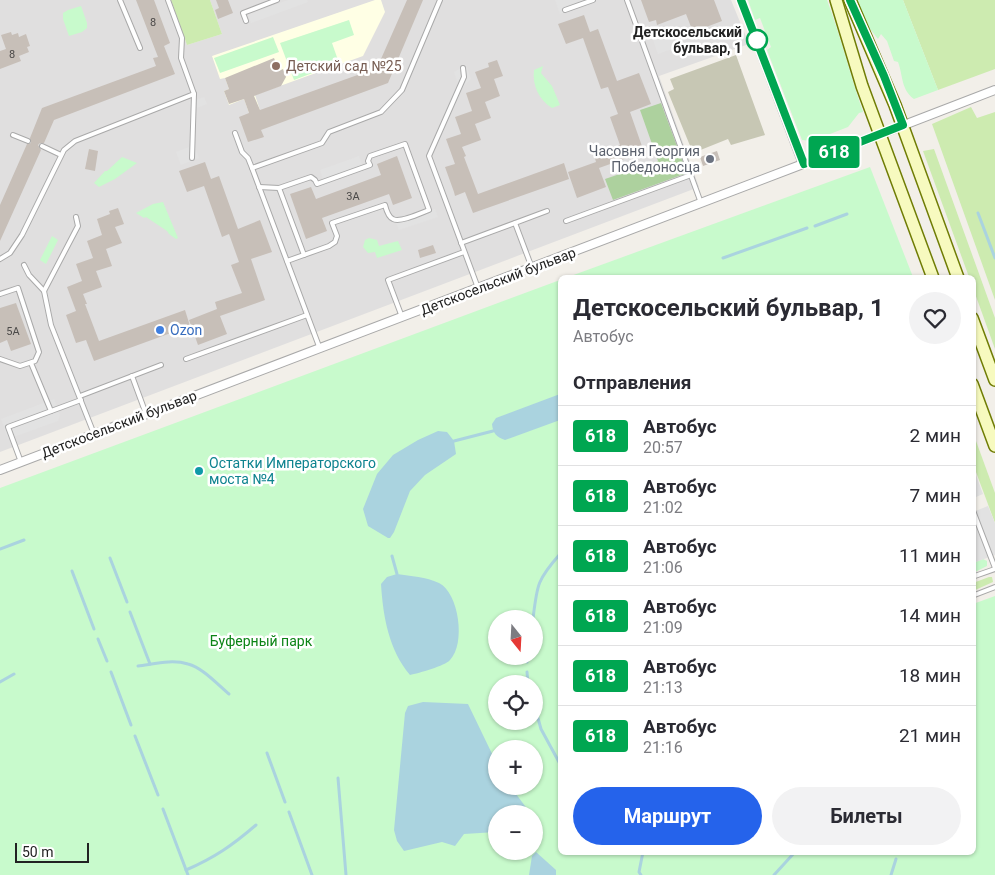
<!DOCTYPE html>
<html lang="ru">
<head>
<meta charset="utf-8">
<style>
  :root { --surface:#fff; --page:#f2f2f3; --text:#2b2b33; --muted:#7c7c81; --line:#e1e1e2; --accent:#2563eb }
  body { margin:0; font-family:Roboto,sans-serif; background:var(--page); color:var(--text); height:100vh; display:flex; flex-direction:column; font-size:19px; white-space:nowrap }
  * { box-sizing:border-box; margin:0 }
  p { font-size:16px; color:var(--muted) }
  .icon { flex:none; width:28px; height:28px; fill:none; stroke:currentColor; stroke-width:2; stroke-linecap:round; stroke-linejoin:round }
  .map { position:relative; flex:1; overflow:hidden }
  .side { position:absolute; left:558px; top:275px; width:418px; height:580px; display:flex; flex-direction:column; background:var(--surface); border-radius:8px; box-shadow:0 1px 4px #0004 }
  .side>* { flex:none }
  .badge { padding:0 10px; border-radius:4px; font-size:18px; line-height:32px }
  .needle { width:32px; rotate:162deg }
  .controls { position:absolute; left:488px; top:610px; display:grid; gap:10px }
  .controls a { display:grid; place-items:center; width:55px; height:55px; border-radius:50%; background:var(--surface); box-shadow:0 1px 4px #0004; font-size:25px }
  .scale { position:absolute; left:15px; bottom:12px; width:74px; box-sizing:border-box; padding-left:5px; border:2px solid #222; border-top:0; font-size:14px; line-height:18px; white-space:nowrap; color:#222; -webkit-text-stroke:4px #fff; paint-order:stroke }
  .map>.badge { position:absolute; translate:-50% -50%; box-shadow:0 0 0 2px #fff }
  h2 { padding:0 15px; font-size:19px; line-height:45px }
  .round { display:grid; place-items:center; flex:none; width:52px; height:52px; border-radius:26px; background:var(--page) }
  .overview { display:flex; align-items:center; justify-content:space-between; height:85px; padding:0 15px }
  h1 { font-size:24px; font-weight:700; line-height:38px }
  .primary-button { display:flex; gap:10px; margin-top:auto; padding:10px 15px }
  .primary-button a { flex:1; height:58px; border-radius:30px; background:var(--accent); color:#fff; font-size:20px; font-weight:700; line-height:58px; text-align:center }
  .primary-button a+a { background:var(--page); color:var(--text) }
  ul { padding:0; list-style:none }
  li { display:flex; align-items:center; gap:15px; height:60px; padding:0 15px; border-top:1px solid var(--line) }
  li div { flex:1 }
  li b { display:block; font-size:19px }
  li em { font-style:normal }
  li .badge { min-width:55px; font-weight:700; text-align:center }
  .map>svg:first-child { display:block }
</style>
</head>
<body>
<div class="map">
<svg width="995" height="875" viewBox="0 0 995 875">
  <rect width="100%" height="100%" fill="#f2efe9"/>
  <path fill="#e0dfdf" d="M0,0H171L187,45L222,34L210,0H731L749,44L659,76L699,187L0,452Z"/>
  <path fill="#ffffe5" d="M375,0H381L385,12L363,56L255,95L260,110L249,113L244,99L229,105L224,91L229,89L225,78L220,79L212,56Z"/>
  <path fill="#c7c7b4" d="M736,55L765,135L731,145L728,139L693,153L668,92L674,89L670,79Z"/>
  <g fill="#cdebb0">
    <path d="M171,0H210L222,34L187,45Z"/>
    <path d="M903,0H995V69L938,90Z"/>
    <path d="M971,107L977,118L995,112V300L932,124Z"/>
    <path d="M934,149L995,318V349L973,288L972,278L969,277L923,151Z"/>
    <path d="M972,430L995,493V523L973,464Z"/>
    <path d="M989,577H992L993,582L973,591V583Z"/>
  </g>
  <path fill="#add19e" d="M661,103L687,173L613,200L605,179L658,161L640,110Z"/>
  <g fill="#c8facc" fill-rule="evenodd">
    <path d="M748,0H827C841,37 850,75 863,112L859,113L848,127L812,141L802,140L767,50L771,47L760,18L755,20Z"/>
    <path d="M855,0H903L938,90L914,99C901,90 903,75 898,62L894,61L887,41L881,34L878,39L863,20Z"/>
    <path d="M81,6L87,23V28L82,32L69,36L63,19V13L68,10Z"/>
    <path d="M349,20L354,35L332,43L339,63L294,80L280,43Z"/>
    <path d="M273,37L279,52L220,73L214,58Z"/>
    <path d="M543,66L541,73L552,86L560,105L552,108C539,100 532,85 534,70Z"/>
    <path d="M122,157L137,163L115,179L99,187L94,183L105,171H107Z"/>
    <path d="M870,167L913,277H568Z"/>
    <path d="M163,202L178,238L176,239L169,234L167,231L146,217L144,218L136,213L153,204Z"/>
    <path d="M52,236L58,240L46,264L40,260Z"/>
    <path d="M369,238L377,240L379,246L398,241L402,250L377,258L375,252L368,253L363,247L365,240Z"/>
    <path d="M560,280V852H972L973,604L995,596V875H0V488ZM496,619H534V656H496ZM496,684H534V721H496ZM496,749H534V786H496ZM496,814H534V851H496Z"/>
    <path d="M983,559L987,561V566L973,573V563Z"/>
  </g>
  <g fill="#e2e2e2">
    <path d="M288,0H307L308,2L251,23L248,15Z"/>
    <path d="M555,0H597L560,14Z"/>
    <path d="M654,32L680,38L678,47L658,54L652,37Z"/>
    <path d="M466,65L471,79L460,90L454,72Z"/>
    <path d="M204,97L207,104L192,110L189,102Z"/>
    <path d="M194,145L199,158L181,165L176,152Z"/>
    <path d="M359,156L362,165L323,179L320,170Z"/>
    <path d="M435,209L438,217L399,230L396,223Z"/>
    <path d="M54,399L60,415L58,421L8,439L1,419Z"/>
    <path d="M973,467L983,494L976,497L973,488Z"/>
    <path d="M988,506L995,523V555L973,563V512Z"/>
  </g>
  <g fill="#aad3df">
    <path d="M560,394V420L505,440C496,437 493,433 492,424L496,418Z"/>
    <path d="M438,431L447,432L454,441L456,454L425,475L410,491L394,532L390,538H388L368,526L363,509L377,474L393,455L418,440Z"/>
    <path d="M397,574C411,576 426,577 439,583C459,593 466,644 450,660C445,666 419,673 410,675C389,650 383,617 381,584L387,577Z"/>
    <path d="M423,702L468,704L496,762V786H510L531,814H496V832L464,834L455,846L442,842L404,851L397,841L394,830L405,713L408,706Z"/>
    <path d="M536,852L556,870V875H529L532,856Z"/>
  </g>
  <g fill="none" stroke-linecap="round" stroke-linejoin="round">
    <g stroke="#aad3df" stroke-width="3">
      <path d="M978,213L995,258"/>
      <path d="M815,226L847,214"/>
      <path d="M723,258L807,228"/>
      <path d="M454,441L493,431"/>
      <path d="M0,549L24,540"/>
      <path d="M392,556L397,574"/>
      <path d="M110,558L127,602"/>
      <path d="M72,571L94,629"/>
      <path d="M130,612L150,664"/>
      <path d="M533,619C537,585 537,580 560,554"/>
      <path d="M98,639L107,661"/>
      <path d="M527,662L528,656"/>
      <path d="M138,666C154,664 172,659 188,664C203,668 217,684 229,694"/>
      <path d="M111,672L131,725"/>
      <path d="M527,672L528,684"/>
      <path d="M0,682L14,674"/>
      <path d="M534,704L541,729L560,764"/>
      <path d="M135,736L158,795"/>
      <path d="M267,753L285,802"/>
      <path d="M338,778L346,875"/>
      <path d="M163,809L188,875"/>
      <path d="M289,812L312,875"/>
      <path d="M186,870C214,858 233,845 256,825"/>
      <path d="M641,875L639,872L643,852"/>
      <path d="M774,875L795,852"/>
      <path d="M891,875L896,859"/>
    </g>
  </g>
  <g fill="#c7bfb8">
    <path d="M136,0H154L170,43L164,46L175,74L54,120L44,143H40L38,145L41,150L0,241V205L27,144L31,143L30,138L42,108L156,66L153,58L158,57Z"/>
    <path d="M216,0H228L233,13L218,19L215,10L219,8Z"/>
    <path d="M407,0H423L388,83L261,130L264,137L248,142L239,117L249,113L244,99L229,104L224,91L229,89L225,78L274,58L279,71L283,69L286,77L281,86L254,96L260,110L377,68Z"/>
    <path d="M641,0H714L722,21L693,32L686,14L657,25L656,20L649,22Z"/>
    <path d="M584,15L590,32L598,29L617,81L639,73L651,104L630,112L644,152L599,168L606,187L577,198L568,172L596,162L594,155L620,145L610,117L618,114L608,87L601,89L583,38L566,44L558,24Z"/>
    <path d="M11,32L12,35L18,33L19,37L26,34L30,46L27,47L29,52L19,56L21,61L0,69V51L6,49L1,35Z"/>
    <path d="M497,60L503,76L494,79L500,96L485,102L491,118L475,124L481,140L462,147L466,156L464,157L478,194L564,163L569,179L473,213L465,192L455,196L454,192L445,167L455,164L446,139L461,134L455,117L472,111L466,93L481,88L475,72L489,67L488,63Z"/>
    <path d="M89,149L98,151L95,171L85,169Z"/>
    <path d="M717,151L720,160L703,166L700,157Z"/>
    <path d="M397,156L412,198L393,205L389,194L322,218L327,231L306,239L290,194L311,187L316,199L381,175L377,164Z"/>
    <path d="M205,162L211,179L219,176L238,229L260,220L272,252L251,259L265,300L220,316L227,334L198,345L189,320L217,309L215,302L242,293L231,265L239,262L229,234L222,237L204,186L187,192L179,171Z"/>
    <path d="M118,208L124,224L115,227L122,243L106,249L112,266L96,271L102,287L83,294L87,304H85L99,341L185,310L190,326L94,361L86,340L76,343L66,315L76,311L67,287L82,281L76,264L93,258L87,241L102,235L97,219L110,214L109,211Z"/>
    <path d="M433,245L436,253L420,258L418,250Z"/>
    <path d="M16,303L31,344L11,351L7,340L0,343V308Z"/>
  </g>
  <g fill="none" stroke-linecap="round" stroke-linejoin="round">
    <g stroke="#a9a9a9" stroke-width="6">
      <g id="lane">
        <path d="M120,0L140,48"/>
        <path d="M627,0L701,203"/>
        <path d="M565,10L593,0"/>
        <path d="M246,21L243,13L277,0"/>
        <path d="M463,68L464,77L429,156L478,288"/>
        <path d="M235,133L242,152L248,158L252,168L320,349"/>
        <path d="M13,135L28,141"/>
        <path d="M42,146L61,155"/>
        <path d="M192,158L194,94"/>
        <path d="M252,168L322,143L329,132L381,112L402,90L440,0"/>
        <path d="M259,187L279,188L311,177L315,180L317,184L370,165L368,161L370,156L405,144L429,210C421,213 400,223 393,219C388,217 386,209 385,205L332,223L337,236L335,242L329,246L287,261"/>
        <path d="M279,188L304,255"/>
        <path d="M566,221L691,175"/>
        <path d="M515,223L532,268"/>
        <path d="M461,243L547,211"/>
        <path d="M0,259L10,253L22,235L64,150L75,141L194,94L181,58L182,38L168,0"/>
        <path d="M24,265L29,275L44,291L51,325L94,434"/>
        <path d="M44,291L78,226L76,217"/>
        <path d="M0,294L18,288L39,352L35,361L20,366L0,359"/>
        <path d="M402,317L388,280L464,252"/>
        <path d="M186,359L307,315"/>
        <path d="M31,363L51,411"/>
        <path d="M132,376L146,414"/>
        <path d="M80,396L161,365"/>
        <path d="M21,462L8,427L81,400"/>
        <path d="M972,508L995,568"/>
        <path d="M972,577L995,569"/>
        <path d="M972,596L995,587"/>
      </g>
    </g>
    <g stroke="#a9a9a9" stroke-width="10">
      <g id="street">
        <path d="M741,0L803,164"/>
        <path d="M0,470L803,164L995,90"/>
      </g>
    </g>
    <g stroke="#707d05" stroke-width="14">
      <g id="secondary">
        <path d="M836,0L862,86L933,278"/>
        <path d="M850,0L895,105L958,278"/>
        <path d="M972,318L995,380"/>
        <path d="M972,384L995,446"/>
      </g>
    </g>
    <use href="#lane" stroke="#fff" stroke-width="4"/>
    <use href="#street" stroke="#fff" stroke-width="8"/>
    <use href="#secondary" stroke="#f7fabf" stroke-width="11"/>
  </g>
  <g fill="none" stroke-linecap="round" stroke-linejoin="round">
    <g stroke="#fff" stroke-width="11">
      <path id="line" d="M741,0L804,164L903,125L884,76L850,0"/>
    </g>
    <use href="#line" stroke="#00a651" stroke-width="8"/>
  </g>
  <circle fill="#fff" stroke="#00a651" stroke-width="2.5" cx="757" cy="40" r="10"/>
  <circle fill="#8d6e63" stroke="#fff" stroke-width="2" cx="276" cy="66" r="5"/>
  <circle fill="#6b7280" stroke="#fff" stroke-width="2" cx="710" cy="159" r="5"/>
  <circle fill="#3f7fe0" stroke="#fff" stroke-width="2" cx="160" cy="330" r="5"/>
  <circle fill="#0f9aa8" stroke="#fff" stroke-width="2" cx="199" cy="471" r="5"/>
  <g text-anchor="middle" stroke-width="5" stroke-linejoin="round" paint-order="stroke">
    <g font-size="11" fill="#4b4948">
      <text x="153" y="26">8</text>
      <text x="12" y="58">8</text>
      <text x="353" y="200">3А</text>
      <text x="13" y="335">5А</text>
    </g>
    <g font-size="14" font-weight="bold" fill="#222" stroke="#fff" text-anchor="end">
      <text x="742" y="37">Детскосельский<tspan x="742" dy="16">бульвар, 1</tspan></text>
    </g>
    <g font-size="14" fill="#785e54" stroke="#fff" text-anchor="start">
      <text x="286" y="71">Детский сад №25</text>
    </g>
    <g font-size="14" fill="#5b616d" stroke="#fff" text-anchor="end">
      <text x="700" y="156">Часовня Георгия<tspan x="700" dy="16">Победоносца</tspan></text>
    </g>
    <g font-size="14" fill="#222" stroke="#fff">
      <text transform="translate(498 281) rotate(-21)" y="5">Детскосельский бульвар</text>
      <text transform="translate(119 424) rotate(-21)" y="5">Детскосельский бульвар</text>
    </g>
    <g font-size="14" fill="#366cbe" stroke="#fff" text-anchor="start">
      <text x="170" y="335">Ozon</text>
    </g>
    <g font-size="14" fill="#0d838f" stroke="#fff" text-anchor="start">
      <text x="209" y="468">Остатки Императорского<tspan x="209" dy="16">моста №4</tspan></text>
    </g>
    <g font-size="14" fill="#0c8416" stroke="#fff">
      <text x="261" y="646">Буферный парк</text>
    </g>
  </g>
</svg>
<div class="controls">
<a><svg class="needle" viewBox="-14 -14 28 28"><path d="M0-13l5 13h-10z" fill="#e53935"/><path d="M0 13l5-13h-10z" fill="#7c7c81"/></svg></a>
<a><svg class="icon" aria-label="locate" viewBox="0 0 24 24"><circle cx="12" cy="12" r="6"/><path d="M12 2v4M12 18v4M2 12h4M18 12h4"/></svg></a>
<a>+</a>
<a>−</a>
</div>
<div class="scale">50 m</div>
<b class="badge" style="left:834px;top:152px;background:#00a651;color:#fff">618</b>
<section class="side">
<div class="overview"><div><h1>Детскосельский бульвар, 1</h1><p>Автобус</p></div><a class="round"><svg class="icon" aria-label="heart" viewBox="0 0 24 24"><path d="M12 20l-8-8c-3-5 5-10 8-4 3-6 11-1 8 4z"/></svg></a></div>
<h2>Отправления</h2>
<ul>
<li><span class="badge" style="background:#00a651;color:#fff">618</span><div><b>Автобус</b><p>20:57</p></div><em>2 мин</em></li>
<li><span class="badge" style="background:#00a651;color:#fff">618</span><div><b>Автобус</b><p>21:02</p></div><em>7 мин</em></li>
<li><span class="badge" style="background:#00a651;color:#fff">618</span><div><b>Автобус</b><p>21:06</p></div><em>11 мин</em></li>
<li><span class="badge" style="background:#00a651;color:#fff">618</span><div><b>Автобус</b><p>21:09</p></div><em>14 мин</em></li>
<li><span class="badge" style="background:#00a651;color:#fff">618</span><div><b>Автобус</b><p>21:13</p></div><em>18 мин</em></li>
<li><span class="badge" style="background:#00a651;color:#fff">618</span><div><b>Автобус</b><p>21:16</p></div><em>21 мин</em></li>
</ul>
<div class="primary-button"><a>Маршрут</a><a>Билеты</a></div>
</section>
</div>
</body>
</html>
